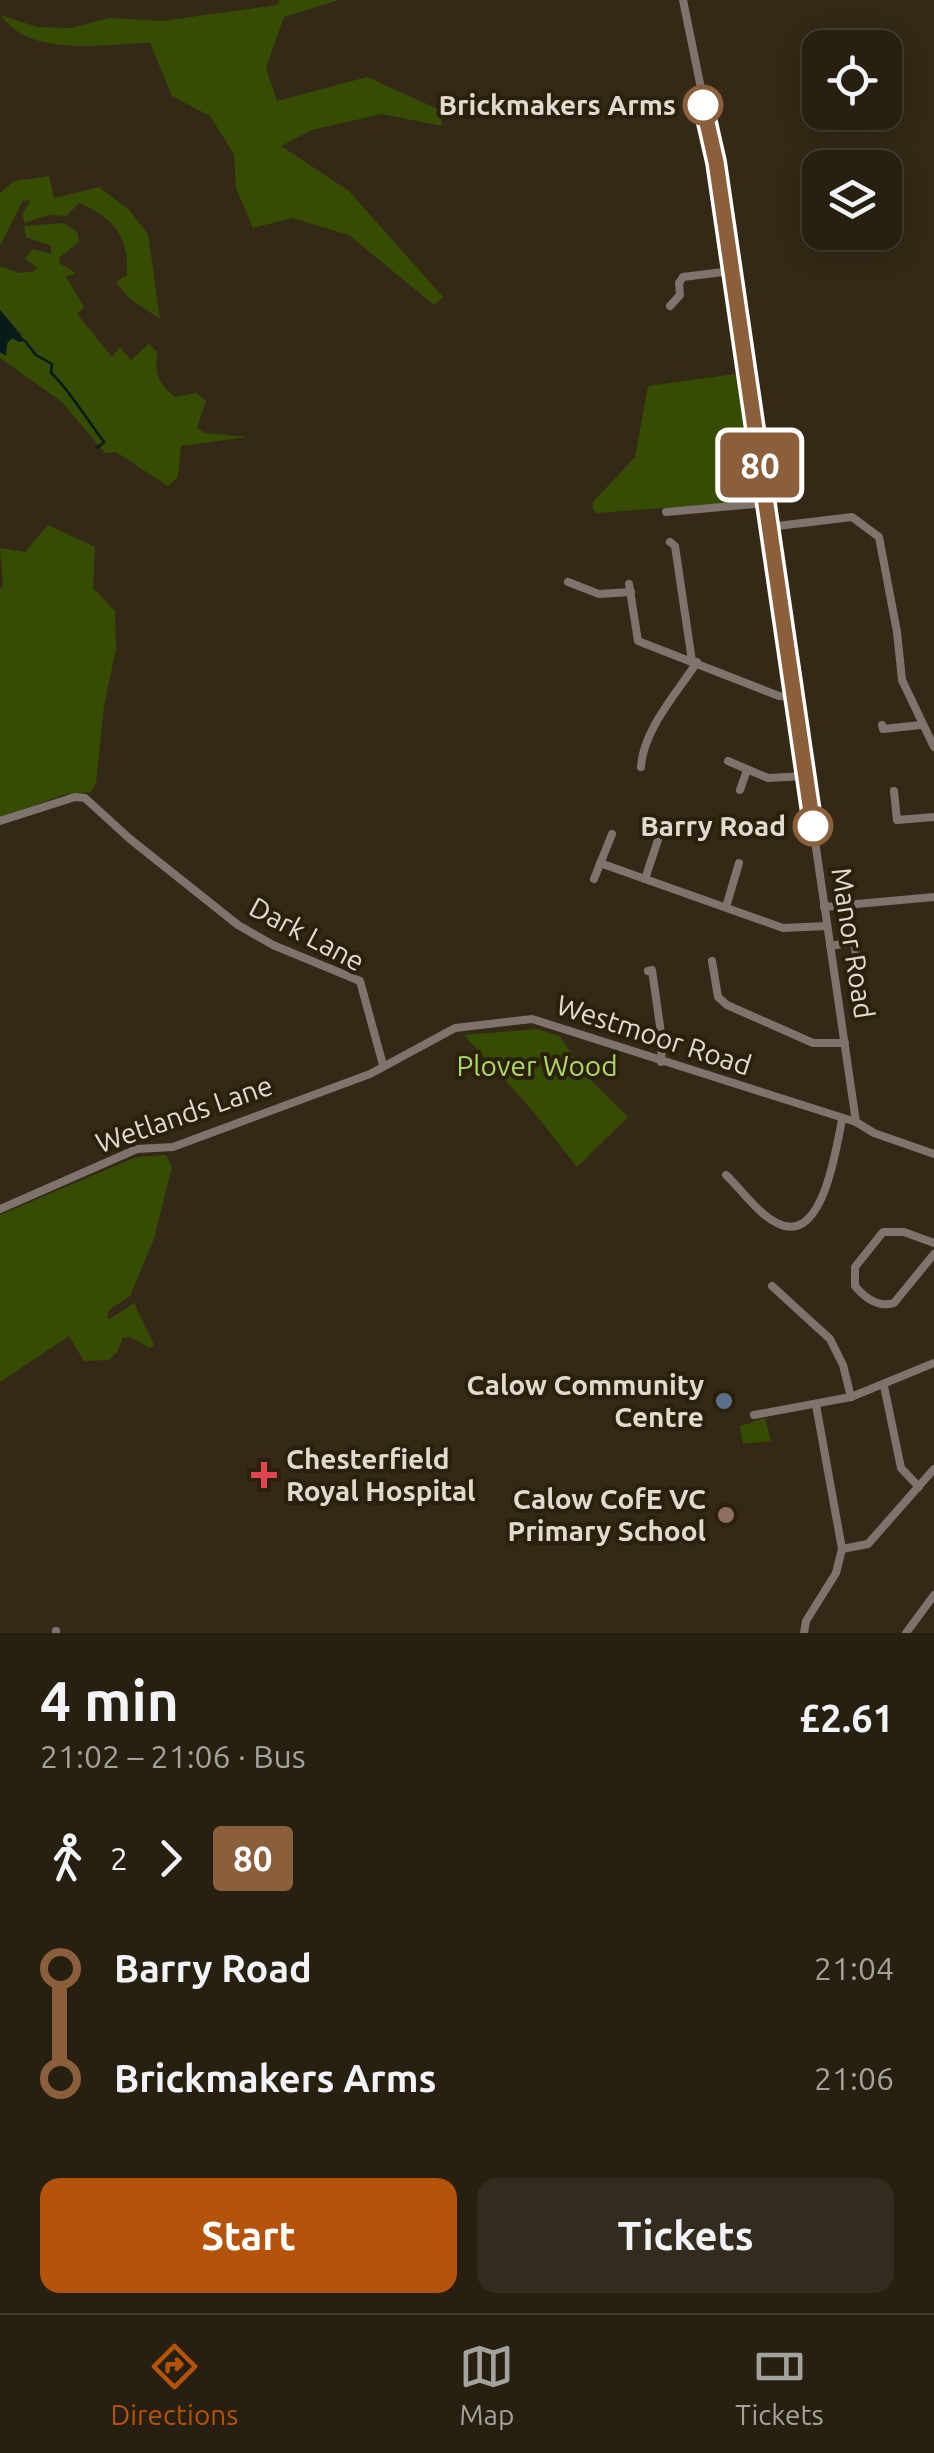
<!DOCTYPE html>
<html lang="en">
<head>
<meta charset="utf-8">
<style>
  :root { --surface:#271f10; --page:#332c1e; --text:#f1f3f6; --muted:#a4a29f; --line:#433d30; --accent:#b45309 }
  body { margin:0; font-family:Ubuntu,sans-serif; background:var(--page); color:var(--text); height:100vh; display:flex; flex-direction:column; font-size:38px; white-space:nowrap }
  * { box-sizing:border-box; margin:0 }
  p { font-size:32px; color:var(--muted) }
  .icon { flex:none; width:55px; height:55px; fill:none; stroke:currentColor; stroke-width:2; stroke-linecap:round; stroke-linejoin:round }
  .map { position:relative; height:1633px; overflow:hidden }
  .sheet { display:flex; flex-direction:column; background:var(--surface); flex:1 }
  .sheet>* { flex:none }
  .badge { padding:0 20px; border-radius:8px; font-size:35px; line-height:65px }
  .tools { position:absolute; left:802px; top:30px; display:grid; gap:20px }
  .tools a { display:grid; place-items:center; width:100px; height:100px; border-radius:20px; background:var(--surface); box-shadow:0 5px 25px #0003,0 0 0 2px var(--line); font-size:50px }
  .map>.badge { position:absolute; translate:-50% -50%; box-shadow:0 0 0 5px #fff }
  .legs { display:flex; align-items:center; gap:15px; height:110px; padding:0 40px; font-size:32px }
  .legs p { margin-inline-start:auto }
  .summary { display:flex; align-items:center; justify-content:space-between; height:170px; padding:0 40px }
  h1 { font-size:55px; font-weight:700; line-height:75px }
  .cta { display:flex; gap:20px; margin-top:auto; padding:20px 40px }
  .cta a { flex:1; height:115px; border-radius:20px; background:var(--accent); color:#fff; font-size:40px; font-weight:700; line-height:115px; text-align:center }
  .cta a+a { background:var(--page); color:var(--text) }
  ul { padding:0 40px; list-style:none }
  li { display:flex; align-items:center; gap:35px; height:110px; font-size:38px }
  li i { display:grid; place-items:center; width:15px; height:100%; margin:0 12px; background:currentColor }
  li i::after { content:''; width:25px; height:25px; margin:-12px; border:8px solid; border-radius:50%; background:var(--surface) }
  li p { margin-inline-start:auto }
  li:first-child i { background:linear-gradient(#0000 50%,currentColor 0) }
  li:last-child i { background:linear-gradient(currentColor 50%,#0000 0) }
  .menu { display:flex; justify-content:space-around; align-items:center; height:140px; border-top:2px solid var(--line); background:var(--surface); font-size:28px; color:var(--muted) }
  .menu a { display:grid; justify-items:center; gap:5px }
  .menu .current { color:var(--accent) }
  .map>svg:first-child { display:block }
</style>
</head>
<body>
<div class="map">
<svg width="934" height="1633" viewBox="0 0 934 1633">
  <rect width="100%" height="100%" fill="#342916"/>
  <g fill="#364c03">
    <path d="M280,0H339L284,17L266,68L277,101L367,77L440,110L442,126L382,114L312,130L281,146L349,191L443,297L434,305L349,235L292,218L253,228L236,188L234,154L210,116L172,96L150,43C105,43 30,59 1,15L37,27L71,28L109,18L162,21L277,5Z"/>
    <path d="M49,176L54,198L99,187L129,210L148,234L160,319L129,298L116,282L127,275C129,236 114,218 79,203L66,216L48,215L25,223L22,214L31,200L23,201L0,245V193L14,181Z"/>
    <path d="M64,223L77,232L79,242L60,257L59,263L76,273L66,277L84,307L77,314L112,357L120,347L131,360L149,344L157,352C155,374 157,382 175,397L196,393L206,401L197,428L206,433L247,437L181,446L178,477L168,486L116,452L105,453L62,402L0,358V352L5,355C7,341 9,338 23,336L0,310V266L19,273L34,271L37,268L25,258L33,249L51,254V246L26,237L24,226Z"/>
    <path d="M742,373L760,498L757,501L597,513L593,509V502L635,457L648,386Z"/>
    <path d="M48,525L95,547L93,588L115,611L116,649L104,706L96,783L91,792L63,795L0,818V589L3,586L0,548L25,552Z"/>
    <path d="M537,1029L559,1036L589,1078L628,1117L577,1167L532,1110L464,1035Z"/>
    <path d="M166,1155L172,1167L154,1239L130,1296L109,1310L107,1317L110,1319L134,1303L154,1345L150,1348L130,1337L123,1338L117,1352L109,1360L84,1361L69,1336L0,1382V1215L136,1157Z"/>
    <path d="M765,1418L771,1441L743,1444L740,1426Z"/>
  </g>
  <path fill="#081b1b" d="M0,310L25,341L19,342L12,338L7,343L6,356L0,352Z"/>
  <g fill="none" stroke-linecap="round" stroke-linejoin="round">
    <path stroke="#081b1b" stroke-width="2.5" d="M25,341L36,355L52,364L51,373C66,385 90,424 104,442L97,448"/>
    <g stroke="#7e736d" stroke-width="8">
      <path d="M683,0L716,162L856,1122"/>
      <path d="M670,306L680,295L679,283L683,277L731,271"/>
      <path d="M666,512L766,503"/>
      <path d="M769,527L852,517L879,537L897,632L902,680L934,747"/>
      <path d="M670,542L675,546L692,661"/>
      <path d="M568,582L599,594L631,592"/>
      <path d="M629,584L638,641L779,696L793,697"/>
      <path d="M882,725L883,729L921,725"/>
      <path d="M728,761L768,778L806,776"/>
      <path d="M641,767C643,730 677,693 697,662"/>
      <path d="M740,790L747,770"/>
      <path d="M894,791L897,820L934,817"/>
      <path d="M0,821L75,797L85,798L130,839L238,925L273,945L360,981L383,1065"/>
      <path d="M600,863L783,928L827,926"/>
      <path d="M594,879L612,834"/>
      <path d="M645,879L659,837"/>
      <path d="M726,907L739,863"/>
      <path d="M824,907L934,897"/>
      <path d="M830,946L854,942L857,960"/>
      <path d="M712,961L718,997L727,1005L813,1043H845"/>
      <path d="M648,971L652,970L662,1040L661,1062"/>
      <path d="M726,1175C741,1189 758,1214 777,1223C823,1247 836,1148 842,1120"/>
      <path d="M0,1209L137,1149L173,1147L370,1074L455,1028L532,1019L856,1122L874,1133L934,1154"/>
      <path d="M934,1243L904,1232H883L855,1267V1286C865,1298 878,1308 894,1303L934,1254"/>
      <path d="M772,1286L830,1339L843,1365L851,1397"/>
      <path d="M884,1386L901,1468L919,1487"/>
      <path d="M754,1415L851,1397L934,1363"/>
      <path d="M842,1549L868,1544L934,1469"/>
      <path d="M56,1633V1631"/>
      <path d="M804,1633L806,1621L836,1573L842,1549L816,1405"/>
      <path d="M906,1633L934,1595"/>
    </g>
  </g>
  <g fill="none" stroke-linecap="round" stroke-linejoin="round">
    <g stroke="#fff" stroke-width="22">
      <path id="line-1" d="M703,105L716,162L813,826"/>
    </g>
    <use href="#line-1" stroke="#8b5e3c" stroke-width="15"/>
  </g>
  <g fill="#fff" stroke="#8b5e3c" stroke-width="5">
    <circle cx="703" cy="105" r="18"/>
    <circle cx="813" cy="826" r="18"/>
  </g>
  <circle fill="#5c6f8a" stroke="#2a200c" stroke-width="4" cx="724" cy="1401" r="10"/>
  <path fill="#e0444e" stroke="#2a200c" stroke-width="4" d="M259 1460h10v10h10v10h-10v10h-10v-10h-10v-10h10z"/>
  <circle fill="#8d6e63" stroke="#2a200c" stroke-width="4" cx="726" cy="1515" r="10"/>
  <g text-anchor="middle" stroke-width="8" stroke-linejoin="round" paint-order="stroke">
    <g font-size="28" font-weight="bold" fill="#e1dace" stroke="#2a200c" text-anchor="end">
      <text x="676" y="115">Brickmakers Arms</text>
      <text x="786" y="836">Barry Road</text>
    </g>
    <g font-size="28" fill="#e1dace" stroke="#2a200c">
      <text transform="translate(307 934) rotate(28)" y="10">Dark Lane</text>
      <text transform="translate(853 943) rotate(81)" y="10">Manor Road</text>
      <text transform="translate(654 1035) rotate(18)" y="10">Westmoor Road</text>
      <text transform="translate(184 1114) rotate(-19)" y="10">Wetlands Lane</text>
    </g>
    <g font-size="28" fill="#add862" stroke="#2a200c">
      <text x="537" y="1076">Plover Wood</text>
    </g>
    <g font-size="28" font-weight="bold" fill="#e1dace" stroke="#2a200c" text-anchor="end">
      <text x="704" y="1395">Calow Community<tspan x="704" dy="32">Centre</tspan></text>
      <text x="286" y="1469" text-anchor="start">Chesterfield<tspan x="286" dy="32">Royal Hospital</tspan></text>
      <text x="706" y="1509">Calow CofE VC<tspan x="706" dy="32">Primary School</tspan></text>
    </g>
  </g>
</svg>
<div class="tools">
<a><svg class="icon" aria-label="locate" viewBox="0 0 24 24"><circle cx="12" cy="12" r="6"/><path d="M12 2v4M12 18v4M2 12h4M18 12h4"/></svg></a>
<a><svg class="icon" aria-label="layers" viewBox="0 0 24 24"><path d="M12 4l9 5-9 5-9-5zM3 14l9 5 9-5"/></svg></a>
</div>
<b class="badge" style="left:760px;top:465px;background:#8b5e3c;color:#fff">80</b>
</div>
<section class="sheet">
<div class="summary"><div><h1>4 min</h1><p>21:02 – 21:06 · Bus</p></div><b>£2.61</b></div>
<div class="legs"><svg class="icon" aria-label="walk" viewBox="0 0 24 24"><circle cx="13" cy="4" r="2"/><path d="M13 8l-2 6 4 7M11 14l-3 7M7 12l3-4h3l4 4"/></svg>2<svg class="icon" aria-label="forward" viewBox="0 0 24 24"><path d="M9 5l7 7-7 7"/></svg><b class="badge" style="background:#8b5e3c;color:#fff">80</b></div>
<ul>
<li><i style="color:#8b5e3c"></i><b>Barry Road</b><p>21:04</p></li>
<li><i style="color:#8b5e3c"></i><b>Brickmakers Arms</b><p>21:06</p></li>
</ul>
<div class="cta"><a>Start</a><a>Tickets</a></div>
</section>
<nav class="menu">
<a class="current"><svg class="icon" aria-label="directions" viewBox="0 0 24 24"><path d="M12 3l9 9-9 9-9-9zM9 14v-3h6M13 9l2 2-2 2"/></svg>Directions</a>
<a><svg class="icon" aria-label="map" viewBox="0 0 24 24"><path d="M3 6l6-2 6 2 6-2v14l-6 2-6-2-6 2zM9 4v14M15 6v14"/></svg>Map</a>
<a><svg class="icon" aria-label="tickets" viewBox="0 0 24 24"><path d="M3 7h18v10H3zM15 7v10"/></svg>Tickets</a>
</nav>
</body>
</html>
